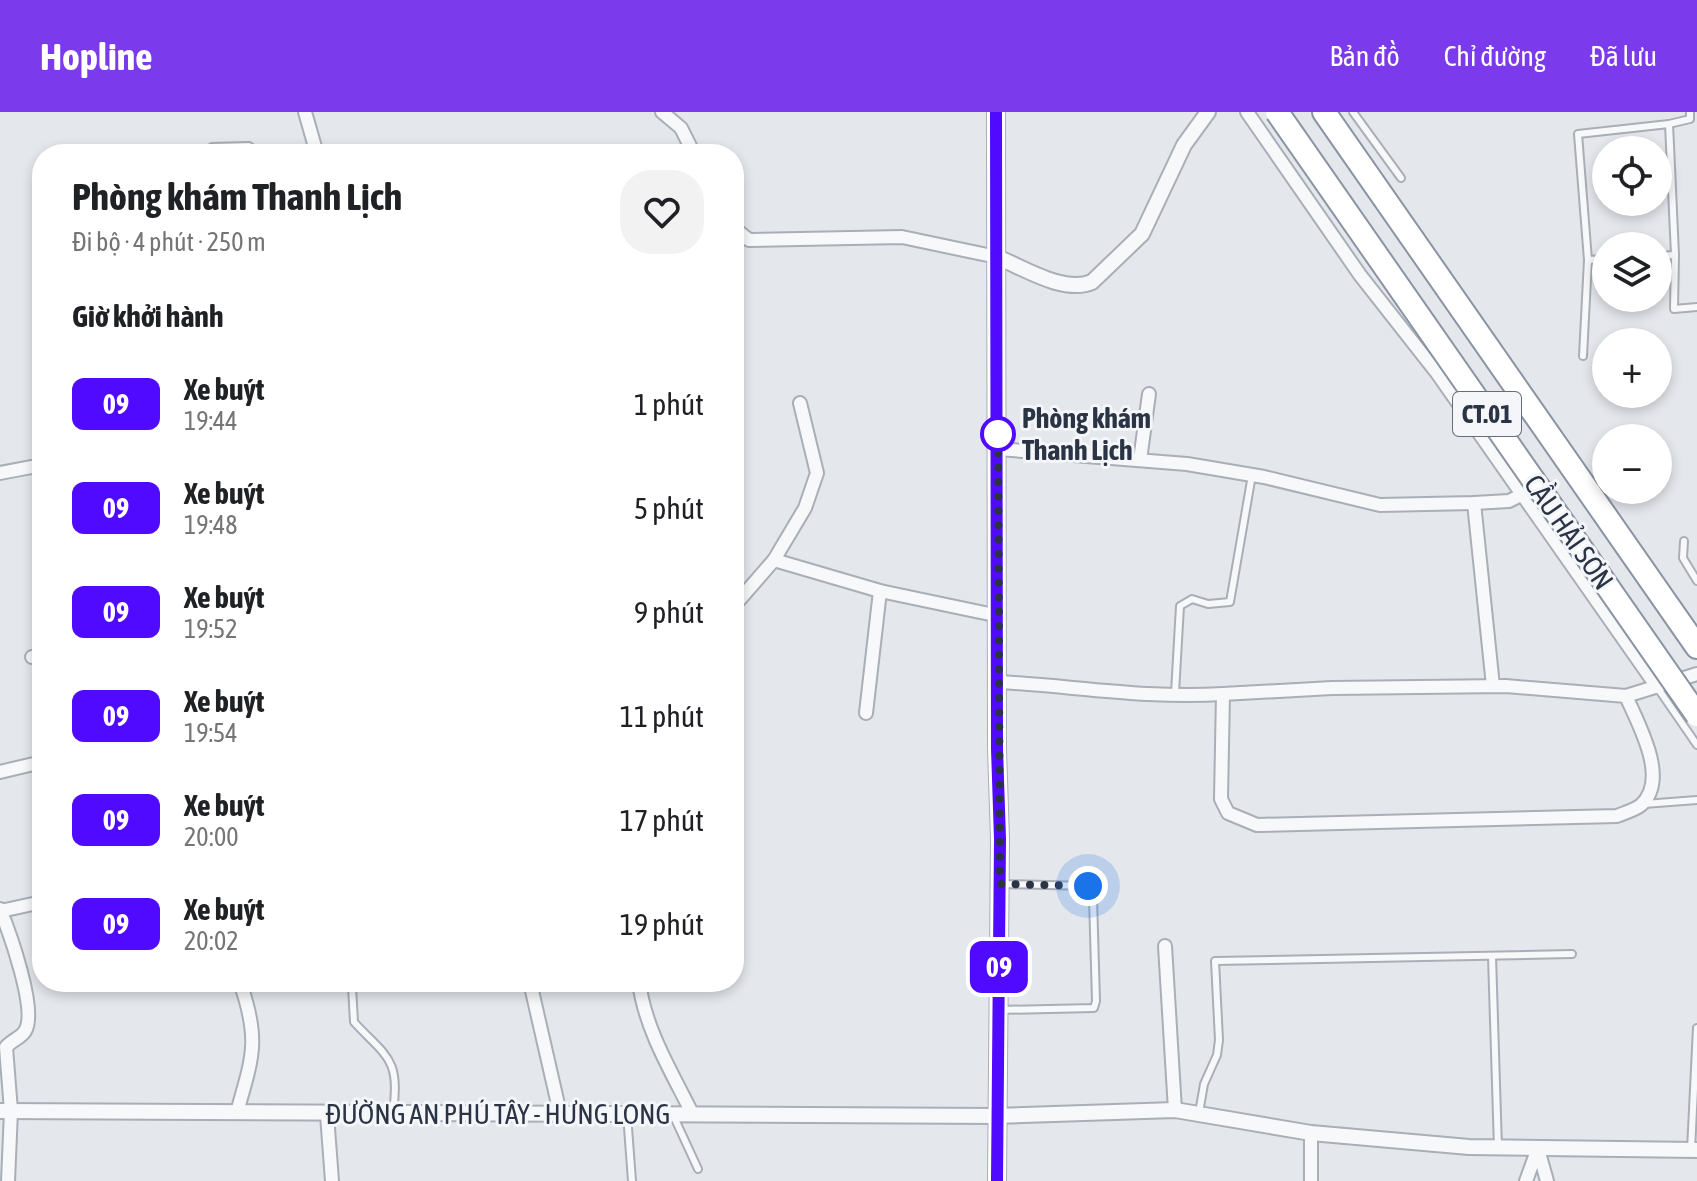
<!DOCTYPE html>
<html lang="vi">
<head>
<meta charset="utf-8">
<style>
  :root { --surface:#fff; --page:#f2f2f2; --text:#202124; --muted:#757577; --accent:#7c3aed }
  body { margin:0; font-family:"Asap Condensed",sans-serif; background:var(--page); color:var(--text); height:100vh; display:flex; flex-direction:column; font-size:30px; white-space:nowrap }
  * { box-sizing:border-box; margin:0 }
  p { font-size:26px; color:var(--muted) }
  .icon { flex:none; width:44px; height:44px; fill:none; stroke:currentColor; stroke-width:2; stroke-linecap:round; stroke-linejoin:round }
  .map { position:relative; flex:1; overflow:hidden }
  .drawer { position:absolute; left:32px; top:32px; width:712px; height:848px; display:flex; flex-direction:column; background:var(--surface); border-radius:32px; box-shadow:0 4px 12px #0003 }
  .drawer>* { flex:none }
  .badge { padding:0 16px; border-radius:12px; font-size:28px; line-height:52px }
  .fabs { position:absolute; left:1592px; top:24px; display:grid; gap:16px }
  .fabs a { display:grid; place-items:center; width:80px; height:80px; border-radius:50%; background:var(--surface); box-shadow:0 4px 12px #0003; font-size:40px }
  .you { position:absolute; width:40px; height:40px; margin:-20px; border:6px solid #fff; border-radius:50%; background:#1a73e8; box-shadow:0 0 0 12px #1a73e833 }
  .map>.badge { position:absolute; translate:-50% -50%; box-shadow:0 0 0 4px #fff }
  h2 { padding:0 40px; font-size:30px; line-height:72px }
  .round { display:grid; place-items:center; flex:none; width:84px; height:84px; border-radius:32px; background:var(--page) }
  .overview { display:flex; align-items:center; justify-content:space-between; height:136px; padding:0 40px }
  h1 { font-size:38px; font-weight:700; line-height:60px }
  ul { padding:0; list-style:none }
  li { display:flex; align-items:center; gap:24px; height:104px; padding:0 40px }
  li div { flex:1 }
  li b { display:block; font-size:30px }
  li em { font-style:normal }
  li .badge { min-width:88px; font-weight:700; text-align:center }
  header { display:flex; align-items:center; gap:48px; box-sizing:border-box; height:112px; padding:0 40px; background:var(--accent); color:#fff }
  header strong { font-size:38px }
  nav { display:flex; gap:44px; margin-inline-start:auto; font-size:28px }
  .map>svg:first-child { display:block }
</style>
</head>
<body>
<header>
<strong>Hopline</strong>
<nav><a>Bản đồ</a><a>Chỉ đường</a><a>Đã lưu</a></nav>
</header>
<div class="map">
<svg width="1697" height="1069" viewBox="0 0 1697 1069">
  <rect width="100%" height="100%" fill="#e4e7ec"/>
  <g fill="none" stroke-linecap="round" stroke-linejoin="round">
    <g stroke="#a9aeb7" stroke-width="10">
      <g id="service">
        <path d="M1353,0L1401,66"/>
        <path d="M1669,12L1690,7V0"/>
        <path d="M212,35L249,34L260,42"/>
        <path d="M1658,144L1675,143L1674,197L1697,195"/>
        <path d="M1588,148L1606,147"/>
        <path d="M1583,244L1588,148L1578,22L1669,12L1675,143"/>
        <path d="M1684,429L1683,446L1697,469"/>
        <path d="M1657,575L1697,633"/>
        <path d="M1175,581L1180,494L1192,487L1208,492L1230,490L1252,363"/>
        <path d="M1644,692L1697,688"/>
        <path d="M1492,844L1498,1036"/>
        <path d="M352,875L354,910C385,944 401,946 393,999"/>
        <path d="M999,898L1094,896L1096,889L1093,786L1088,774L1000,772"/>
        <path d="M1199,1001L1204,972L1217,943L1219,928L1215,849L1572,842"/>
        <path d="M627,1002L632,1069"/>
        <path d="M674,1005L698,1057"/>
        <path d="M1691,1038L1697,916"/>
      </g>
    </g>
    <g stroke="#a9aeb7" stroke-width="16">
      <g id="minor">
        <path d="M305,0L317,42"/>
        <path d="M662,0L681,16L694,42"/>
        <path d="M1247,0L1360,163L1437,261L1657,575"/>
        <path d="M734,116L749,128L902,125L997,145"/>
        <path d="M998,337L1187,352L1264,365L1380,393L1474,391L1509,389L1521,383"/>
        <path d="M1140,348L1149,282"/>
        <path d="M0,361L42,353"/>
        <path d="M1474,391L1493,574"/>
        <path d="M774,448L805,396L817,361L800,291"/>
        <path d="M734,494L774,448L880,479L999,504"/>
        <path d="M32,545L42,544"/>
        <path d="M999,570C1073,574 1148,587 1223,582"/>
        <path d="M1626,584C1638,612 1670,667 1641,693C1635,698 1624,701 1617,704L1257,713L1228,701L1221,687L1223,582L1332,576L1506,574L1626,584L1697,562"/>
        <path d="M866,601L880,479"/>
        <path d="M0,660L42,650"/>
        <path d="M0,797C9,819 38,899 25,919C21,926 12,928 6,935L11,999L8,1069"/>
        <path d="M1,799L42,790"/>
        <path d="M1165,834L1175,998"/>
        <path d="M530,870L560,1001"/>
        <path d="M639,870C645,917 671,959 692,1001"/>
        <path d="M237,1000C253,944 260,928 240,870"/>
        <path d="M327,1003L332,1069"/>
        <path d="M1538,1037L1547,1069"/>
        <path d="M1311,1069V1021"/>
        <path d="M1526,1069L1538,1036"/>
      </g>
    </g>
    <g stroke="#a9aeb7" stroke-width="18">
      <g id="tertiary">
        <path d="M997,145C1024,156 1064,182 1092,170L1142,122L1184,33L1208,0"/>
        <path d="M0,999L996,1004L1175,998L1311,1021L1469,1035L1697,1038"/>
      </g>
    </g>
    <g stroke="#a9aeb7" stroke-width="20">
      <path id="secondary" d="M996,0L997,637L1000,727L997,1069"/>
    </g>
    <g stroke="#8b94a3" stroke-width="26">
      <path id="motorway" d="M1324,0L1697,535"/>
    </g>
    <use href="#service" stroke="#f7f8fa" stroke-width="6"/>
    <use href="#minor" stroke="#f7f8fa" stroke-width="12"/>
    <use href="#tertiary" stroke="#f7f8fa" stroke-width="14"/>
    <use href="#secondary" stroke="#fff" stroke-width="16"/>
    <use href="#motorway" stroke="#fff" stroke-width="22"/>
    <g stroke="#8b94a3" stroke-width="26" stroke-linecap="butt">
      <path id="motorway-bridge" d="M1277,0L1697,603"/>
    </g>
    <use href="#motorway-bridge" stroke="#fff" stroke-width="22"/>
  </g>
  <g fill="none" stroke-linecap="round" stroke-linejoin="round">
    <g stroke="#fff" stroke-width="18">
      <path id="line" d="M996,0L997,637L1000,727L997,1069"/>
    </g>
    <use href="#line" stroke="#4f0aff" stroke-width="12"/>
    <path stroke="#2b3445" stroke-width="8" stroke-dasharray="0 14.4" d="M998,322V310L1000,772L1088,774"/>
  </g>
  <circle fill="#fff" stroke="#4f0aff" stroke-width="4" cx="998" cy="322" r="16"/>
  <g text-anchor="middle" stroke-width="6" stroke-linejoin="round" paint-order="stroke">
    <rect fill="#f4f6f9" stroke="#676e7b" stroke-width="2" x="1453" y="280" width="68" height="44" rx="6"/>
    <g font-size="26" font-weight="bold" fill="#2b3445">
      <text x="1487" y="311">CT.01</text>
    </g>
    <g font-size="28" font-weight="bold" fill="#2b3445" stroke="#f4f6f9" text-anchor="start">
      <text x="1022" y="316">Phòng khám<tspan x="1022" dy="32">Thanh Lịch</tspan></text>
    </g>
    <g font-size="28" fill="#2b3445" stroke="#f4f6f9">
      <text transform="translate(1569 420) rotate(55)" y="10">CẦU HẢI SƠN</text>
      <text x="498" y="1012">ĐƯỜNG AN PHÚ TÂY - HƯNG LONG</text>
    </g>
  </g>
</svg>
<div class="fabs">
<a><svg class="icon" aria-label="locate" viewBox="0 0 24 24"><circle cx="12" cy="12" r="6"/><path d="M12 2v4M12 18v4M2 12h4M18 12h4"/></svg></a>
<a><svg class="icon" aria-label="layers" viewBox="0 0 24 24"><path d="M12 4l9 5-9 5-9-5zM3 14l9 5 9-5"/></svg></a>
<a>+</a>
<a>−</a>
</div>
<div class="you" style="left:1088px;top:774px"></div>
<b class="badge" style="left:999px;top:855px;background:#4f0aff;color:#fff">09</b>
<section class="drawer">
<div class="overview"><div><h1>Phòng khám Thanh Lịch</h1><p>Đi bộ · 4 phút · 250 m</p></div><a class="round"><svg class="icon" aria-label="heart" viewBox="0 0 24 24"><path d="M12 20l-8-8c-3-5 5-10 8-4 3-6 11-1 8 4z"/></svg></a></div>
<h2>Giờ khởi hành</h2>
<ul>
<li><span class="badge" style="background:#4f0aff;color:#fff">09</span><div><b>Xe buýt</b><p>19:44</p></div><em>1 phút</em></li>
<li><span class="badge" style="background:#4f0aff;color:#fff">09</span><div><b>Xe buýt</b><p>19:48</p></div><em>5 phút</em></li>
<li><span class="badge" style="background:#4f0aff;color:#fff">09</span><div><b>Xe buýt</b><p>19:52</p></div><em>9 phút</em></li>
<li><span class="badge" style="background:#4f0aff;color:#fff">09</span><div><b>Xe buýt</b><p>19:54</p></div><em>11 phút</em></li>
<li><span class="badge" style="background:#4f0aff;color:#fff">09</span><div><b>Xe buýt</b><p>20:00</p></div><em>17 phút</em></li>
<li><span class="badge" style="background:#4f0aff;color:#fff">09</span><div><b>Xe buýt</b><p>20:02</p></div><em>19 phút</em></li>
</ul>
</section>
</div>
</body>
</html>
